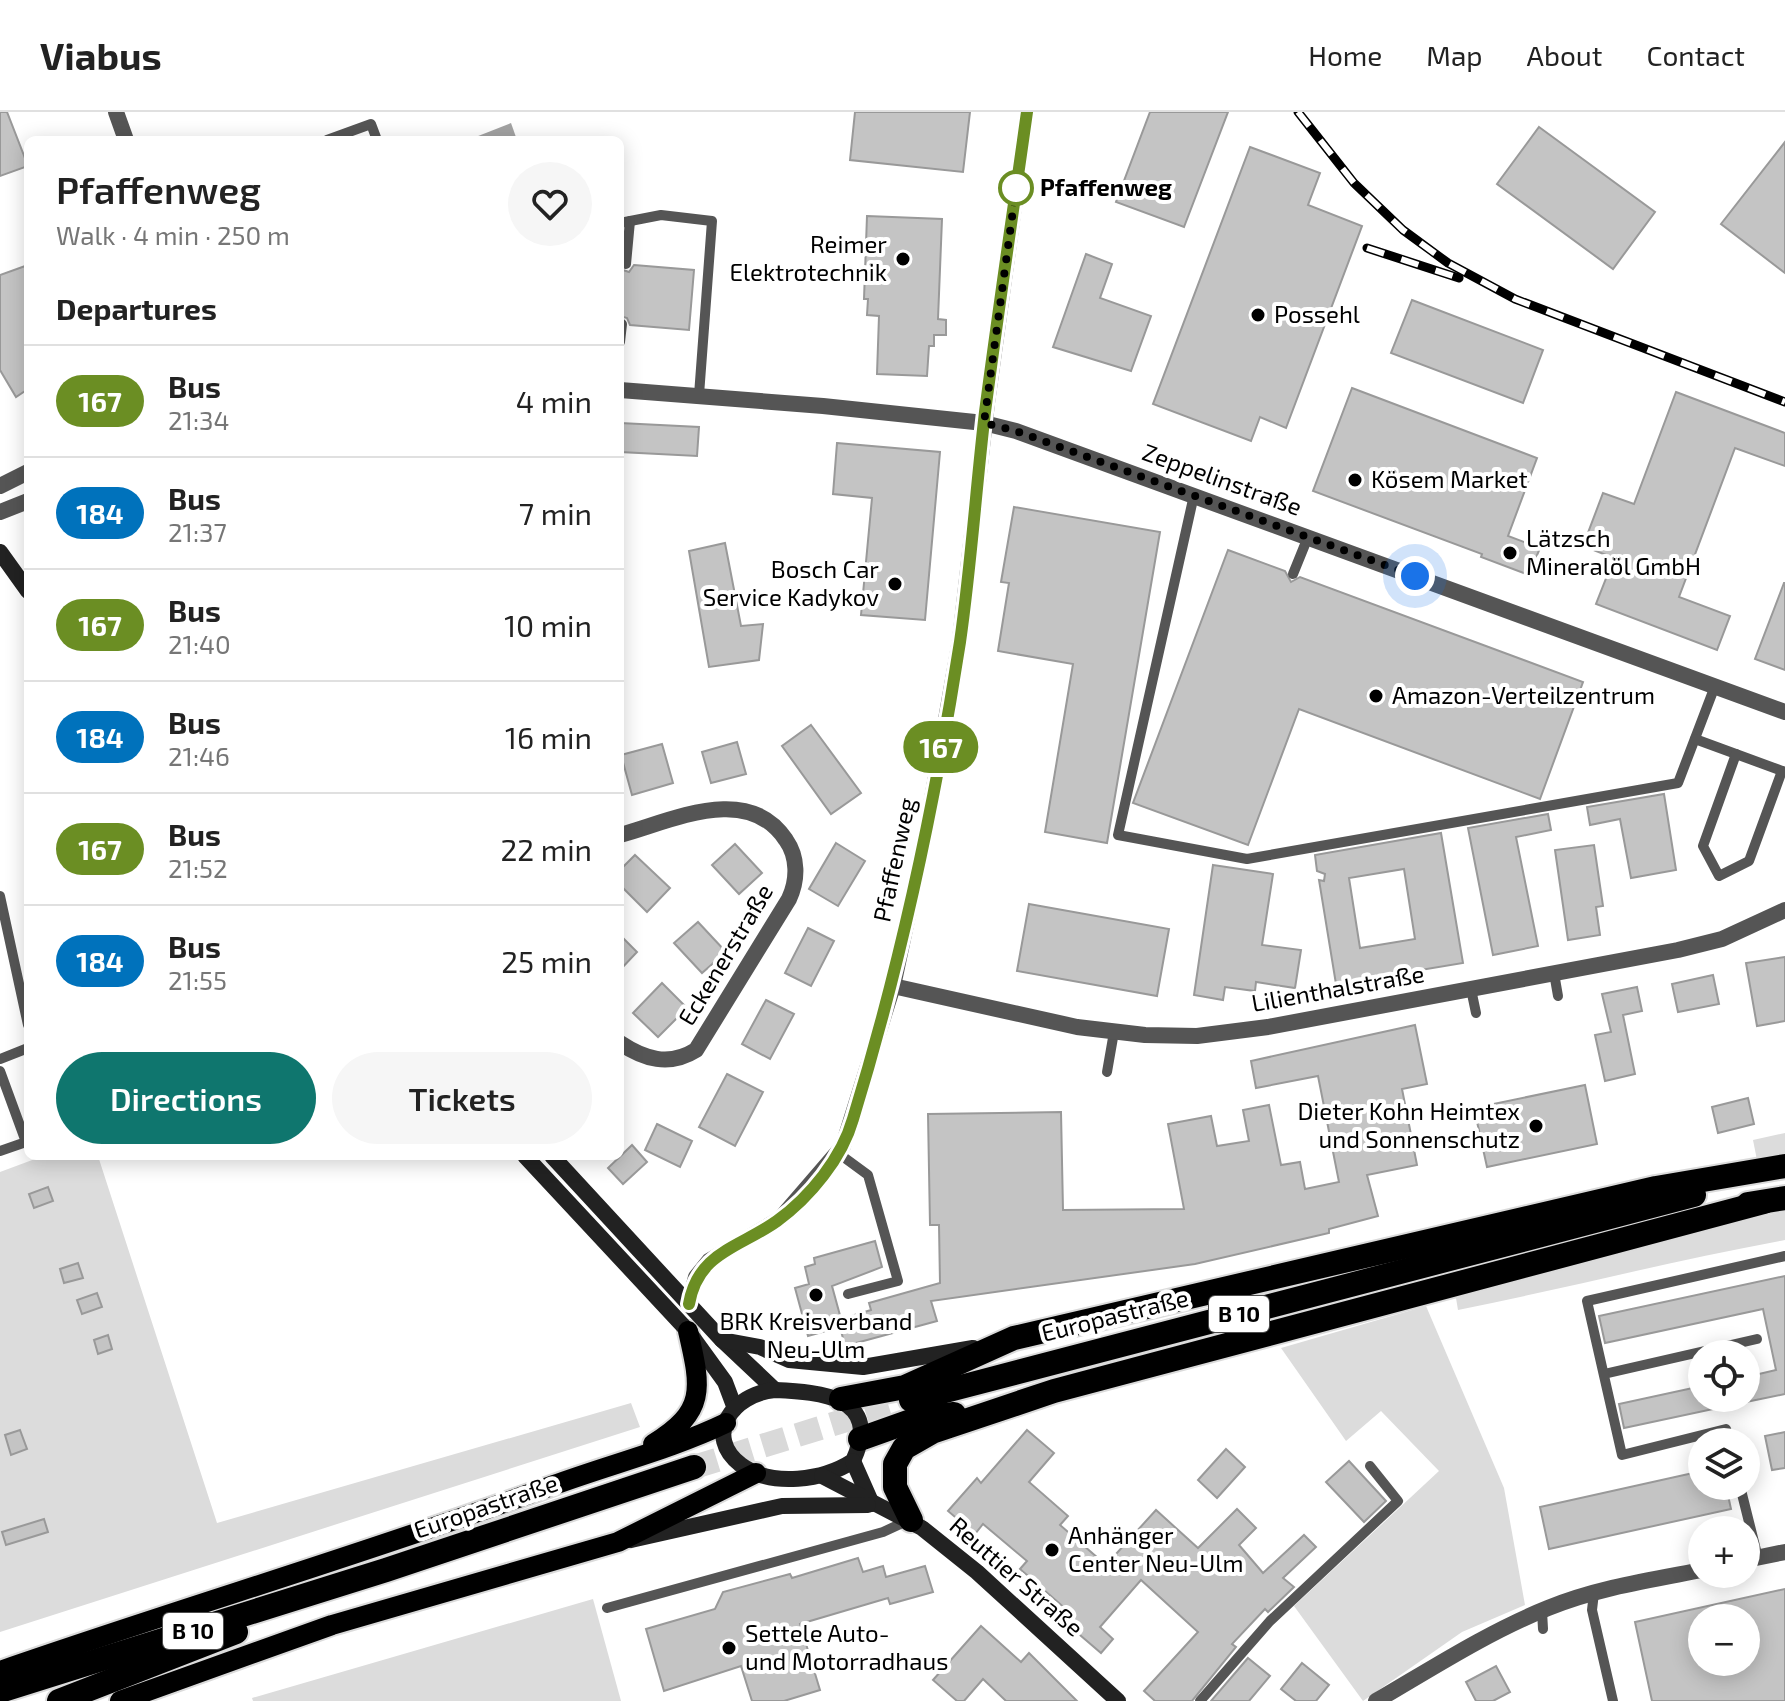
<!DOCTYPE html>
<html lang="en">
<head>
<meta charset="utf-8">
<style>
  :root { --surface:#fff; --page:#f6f6f6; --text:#222; --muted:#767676; --line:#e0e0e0; --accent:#0f766e }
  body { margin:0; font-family:"Exo 2",sans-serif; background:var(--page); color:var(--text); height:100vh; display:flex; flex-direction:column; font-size:30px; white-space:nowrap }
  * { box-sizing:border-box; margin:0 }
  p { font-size:26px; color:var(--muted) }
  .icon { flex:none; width:44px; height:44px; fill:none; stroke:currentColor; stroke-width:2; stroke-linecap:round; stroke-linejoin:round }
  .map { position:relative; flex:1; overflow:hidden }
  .drawer { position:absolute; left:24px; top:24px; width:600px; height:1024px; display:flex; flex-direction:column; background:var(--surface); border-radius:12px; box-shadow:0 4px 20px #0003 }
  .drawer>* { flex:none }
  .badge { padding:0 16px; border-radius:26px; font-size:28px; line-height:52px }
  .controls { position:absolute; left:1688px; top:1228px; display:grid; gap:16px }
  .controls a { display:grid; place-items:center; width:72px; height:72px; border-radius:50%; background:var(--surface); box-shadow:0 4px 20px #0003; font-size:40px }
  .you { position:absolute; width:40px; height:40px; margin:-20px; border:6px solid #fff; border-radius:50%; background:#1a73e8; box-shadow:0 0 0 12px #1a73e833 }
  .map>.badge { position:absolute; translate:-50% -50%; box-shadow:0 0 0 4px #fff }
  h2 { padding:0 32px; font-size:30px; line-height:72px }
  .round { display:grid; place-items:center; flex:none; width:84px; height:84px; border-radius:42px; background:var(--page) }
  .headline { display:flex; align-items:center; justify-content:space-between; height:136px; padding:0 32px }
  h1 { font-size:38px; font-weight:600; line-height:60px }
  .button { display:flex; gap:16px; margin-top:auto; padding:16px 32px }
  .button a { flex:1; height:92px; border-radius:48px; background:var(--accent); color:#fff; font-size:32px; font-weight:600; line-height:92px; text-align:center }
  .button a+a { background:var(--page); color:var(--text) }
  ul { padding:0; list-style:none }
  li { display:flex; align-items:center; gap:24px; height:112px; padding:0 32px; border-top:2px solid var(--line) }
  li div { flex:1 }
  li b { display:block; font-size:30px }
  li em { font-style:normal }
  li .badge { min-width:88px; font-weight:700; text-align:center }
  header { display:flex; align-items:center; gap:48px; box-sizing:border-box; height:112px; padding:0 40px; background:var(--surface); border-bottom:2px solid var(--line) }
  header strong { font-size:38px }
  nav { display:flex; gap:44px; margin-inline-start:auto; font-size:28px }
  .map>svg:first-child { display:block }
</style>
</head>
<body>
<header>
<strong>Viabus</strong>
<nav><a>Home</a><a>Map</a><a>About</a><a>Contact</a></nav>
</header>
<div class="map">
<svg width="1785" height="1589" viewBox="0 0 1785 1589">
  <rect width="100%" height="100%" fill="#fff"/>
  <g fill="#dcdcdc">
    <path d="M1785,1021V1042L1757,1048L1753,1028Z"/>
    <path d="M43,1044H98L217,1411L631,1291L640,1315L0,1520V1060Z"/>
    <path d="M1785,1099V1128C1675,1148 1568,1176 1458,1198L1455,1180Z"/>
    <path d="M1426,1194L1504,1376L1525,1493L1462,1520L1363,1589L1294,1494L1439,1359L1381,1299L1346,1329L1281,1236Z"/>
    <path d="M593,1487L621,1589H253L252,1586Z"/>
  </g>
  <path fill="#a3a3a3" d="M511,11L517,28H468Z"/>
  <g fill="#c4c4c4" stroke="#999" stroke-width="2" fill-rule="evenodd">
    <path d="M0,0H7L28,54L0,64Z"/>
    <path d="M855,0H970L963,60L850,48Z"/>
    <path d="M1150,0H1228L1184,115L1116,90Z"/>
    <path d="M1539,15L1655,100L1613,157L1497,72Z"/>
    <path d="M1785,30V161L1721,112Z"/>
    <path d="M1250,35L1320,61L1308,93L1362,114L1286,316L1260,305L1251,329L1153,292Z"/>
    <path d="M867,104L942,107L938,207L946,208V223H934V234H929L927,264L877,262L879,204L867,203L868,187H864Z"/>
    <path d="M1086,142L1112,152L1100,186L1151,204L1131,259L1053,235Z"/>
    <path d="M28,153V277L16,285L0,258V163Z"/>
    <path d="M634,153L694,158L689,218L630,213L627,206L620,204V157L629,160Z"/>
    <path d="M1412,188L1543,238L1523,291L1391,241Z"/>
    <path d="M1352,276L1537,346L1508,424L1540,436L1529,463L1481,445L1482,442L1313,379Z"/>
    <path d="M1676,280L1785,321V354L1735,336L1679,485L1730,504L1717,538L1596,492L1614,446L1583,434L1603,381L1634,392Z"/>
    <path d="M620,311L699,315L697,344L620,340Z"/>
    <path d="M837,331L940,340L925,508L861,503L872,386L833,382Z"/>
    <path d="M1014,395L1160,420L1107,731L1045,720L1073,552L998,539L1009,471L1001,470Z"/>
    <path d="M725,431L741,514L763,512L759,548L709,555L689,439Z"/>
    <path d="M1228,438L1285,459L1291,470L1300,465L1583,570L1540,687L1299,597L1248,733L1133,691Z"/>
    <path d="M1784,471H1785V558L1755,547Z"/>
    <path d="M811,613L861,681L831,702L782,634Z"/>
    <path d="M737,630L746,662L711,671L702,640Z"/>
    <path d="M662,632L673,671L632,683L621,643Z"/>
    <path d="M1664,682L1676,758L1631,766L1620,707L1590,713L1587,695Z"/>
    <path d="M1548,702L1551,718L1516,725L1538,834L1493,843L1468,716Z"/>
    <path d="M1441,721L1463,851L1336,872L1319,768L1324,769L1325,762L1317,759L1315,743ZM1404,757L1415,827L1360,836L1349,766Z"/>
    <path d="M836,731L865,749L838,794L809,777Z"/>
    <path d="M735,732L762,761L739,782L712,753Z"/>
    <path d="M1594,733L1603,794L1596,795L1600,823L1568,828L1555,738Z"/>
    <path d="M635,743L670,776L647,800L620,773V758Z"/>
    <path d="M1213,753L1273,762L1262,833L1301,838L1295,876L1256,870L1255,879L1225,875L1223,888L1194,883Z"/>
    <path d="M1029,792L1169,817L1157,884L1017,859Z"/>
    <path d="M698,810L726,840L702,861L674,831Z"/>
    <path d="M808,816L834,829L811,874L785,861Z"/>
    <path d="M620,823L637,840L620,858Z"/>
    <path d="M1785,845V909L1757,914L1746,851Z"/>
    <path d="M1713,863L1719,892L1678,900L1672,872Z"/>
    <path d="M662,871L687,896L658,925L633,901Z"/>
    <path d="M1637,875L1642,899L1623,903L1635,962L1605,969L1595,923L1611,920L1602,882Z"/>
    <path d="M766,888L794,902L770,947L742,932Z"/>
    <path d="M1415,913L1427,972L1402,977L1417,1053L1367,1063L1378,1104L1329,1117V1121L1195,1152L931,1189L937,1209L845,1234L840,1215L808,1224L795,1176L809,1172L805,1155L815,1152L814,1146L875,1129L882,1155L832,1174L841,1207L871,1198L869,1191L940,1171L939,1113H930L928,1002L1061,1000L1063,1098L1184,1097L1168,1012L1211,1004L1217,1034L1249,1029L1243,998L1269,993L1281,1053L1300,1050L1305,1077L1339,1070L1318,964L1256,976L1251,949Z"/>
    <path d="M727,962L763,980L735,1034L699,1015Z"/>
    <path d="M1585,973L1597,1032L1487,1055L1474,996Z"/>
    <path d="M1748,986L1754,1012L1718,1021L1712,995Z"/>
    <path d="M657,1012L692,1029L680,1055L645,1038Z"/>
    <path d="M632,1033L647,1050L623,1072L608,1056Z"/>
    <path d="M48,1075L53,1089L34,1096L29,1082Z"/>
    <path d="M78,1151L83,1166L64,1171L60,1157Z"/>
    <path d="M1785,1164V1282L1746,1290V1265L1776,1258L1763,1197L1605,1231L1599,1204Z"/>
    <path d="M97,1181L102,1195L82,1202L77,1188Z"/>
    <path d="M108,1223L112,1237L98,1242L94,1228Z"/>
    <path d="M1702,1274V1286H1732V1293L1624,1316L1619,1292Z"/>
    <path d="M20,1318L27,1337L11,1343L5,1323Z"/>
    <path d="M1027,1318L1054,1341L1029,1370L1068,1404L1060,1413L1106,1453L1156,1398L1198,1436L1237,1397L1256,1416L1239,1433L1263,1461L1304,1423L1316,1435L1283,1466L1294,1475L1268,1500L1265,1497L1232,1532L1236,1535L1192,1589H1155L1144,1579L1198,1520L1141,1468L1100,1515L1113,1527L1101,1541L1060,1506L1067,1498L1020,1457L1027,1449L983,1412L975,1422L948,1399L977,1366L981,1371Z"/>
    <path d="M1785,1320V1356L1772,1358L1765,1324Z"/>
    <path d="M1226,1337L1245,1355L1217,1386L1198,1368Z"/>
    <path d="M1349,1349L1386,1389L1364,1410L1326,1370Z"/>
    <path d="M1702,1359V1374H1726L1731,1397L1549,1437L1540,1395Z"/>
    <path d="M44,1407L48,1420L6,1433L2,1420Z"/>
    <path d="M858,1446L863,1460L883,1454L886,1465L925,1454L933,1480L890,1492L888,1486L800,1512L820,1578L784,1589H752L741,1554L664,1579L646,1517L715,1497L723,1480L790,1462L792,1466Z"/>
    <path d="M1785,1477V1589H1652L1635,1510ZM1702,1506H1746V1550H1702Z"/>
    <path d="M981,1514L1021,1550L1029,1541L1077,1589H1006L983,1567L964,1589H957L933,1568Z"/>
    <path d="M1248,1546L1270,1564L1249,1589H1211Z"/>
    <path d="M1302,1551L1329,1573L1316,1589H1296L1281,1577Z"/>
    <path d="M1496,1554L1510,1580L1493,1589H1476L1466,1570Z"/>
  </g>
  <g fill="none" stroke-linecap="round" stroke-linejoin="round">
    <path stroke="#d9d9d9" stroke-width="24" stroke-dasharray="24 12" stroke-linecap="butt" d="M694,1355L911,1288"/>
    <g stroke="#dbdbdb" stroke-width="24">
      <g id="primary">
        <path d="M653,1332C707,1299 701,1276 688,1219"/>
        <path d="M0,1559C184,1495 371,1440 554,1373C611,1352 672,1337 726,1311"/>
        <path d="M120,1589L332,1513L618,1430L756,1361"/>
      </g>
    </g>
    <g stroke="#dbdbdb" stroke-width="28">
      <g id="highway">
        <path d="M1748,1092L1785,1086"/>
        <path d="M841,1287L905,1275L1014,1226L1656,1076L1785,1054"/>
        <path d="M911,1288L1694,1083"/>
        <path d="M860,1327L919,1306L954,1302"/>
        <path d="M911,1408L895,1375V1352L904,1336L932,1320L1054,1279L1764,1090"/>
        <path d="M0,1579L386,1458L694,1355"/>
        <path d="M59,1589L236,1520"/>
      </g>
    </g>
    <g stroke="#555" stroke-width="10">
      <path d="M327,28L371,12L377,28"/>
      <path d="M620,111L661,103L712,109L699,283"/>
      <path d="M626,152L630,109"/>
      <path d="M620,230L622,212"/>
      <path d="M1194,383L1118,723L1247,747L1678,671L1715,574"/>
      <path d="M1293,462L1308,425"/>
      <path d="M1695,627L1785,660"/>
      <path d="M1736,642L1703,734L1719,764L1749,749L1782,659"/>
      <path d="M0,784L28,913"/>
      <path d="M1554,861L1558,884"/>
      <path d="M1471,877L1476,901"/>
      <path d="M0,947L28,936"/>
      <path d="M0,959L26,1030L0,1039"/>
      <path d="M1107,960L1114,920"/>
      <path d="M838,1041L868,1063L898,1169L848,1182"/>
      <path d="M1604,1262L1757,1227"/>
      <path d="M1730,1330L1726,1317L1622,1343L1587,1189L1785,1144"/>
      <path d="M1740,1374L1758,1446"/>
      <path d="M1594,1481L1592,1498L1613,1589"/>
      <path d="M607,1496L883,1420L909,1408"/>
      <path d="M1542,1499L1543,1517"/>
      <path d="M1200,1589L1270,1509L1398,1389L1370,1354"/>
    </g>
    <g stroke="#555" stroke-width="16">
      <path d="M116,0L126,28"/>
      <path d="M620,278L823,294L984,311L1016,319L1785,600"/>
      <path d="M0,374L28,360"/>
      <path d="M0,400L28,389"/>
      <path d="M620,723C672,709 748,670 786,728C798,745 798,768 789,787L696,938C669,955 644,947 620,931"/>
      <path d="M893,874L1077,915L1145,923L1197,924L1268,915L1678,838L1722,827L1785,798"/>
      <path d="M689,1192L696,1165L709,1149L780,1107L843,1034L893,874L929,704L960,528L987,291L1027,0"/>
      <path d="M1746,1448L1785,1440"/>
      <path d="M1376,1589C1431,1557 1488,1520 1548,1496C1597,1476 1650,1468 1702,1458"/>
    </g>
    <g stroke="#222" stroke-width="16">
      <path d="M0,440L28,479"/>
      <path d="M525,1044L688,1219L725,1270L734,1294"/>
      <path d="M552,1044L722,1228L775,1278"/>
      <path d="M722,1228L760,1235L789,1248L863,1255L973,1236"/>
      <path d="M775,1278C820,1280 883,1284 853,1349C824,1368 772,1376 741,1353C703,1324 732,1282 775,1278Z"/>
      <path d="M853,1349L872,1392"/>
      <path d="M822,1364L922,1416L977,1460L1118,1589"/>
      <path d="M631,1428L782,1394L868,1393"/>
    </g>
    <use href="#primary" stroke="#000" stroke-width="20"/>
    <use href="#highway" stroke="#000" stroke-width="24"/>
    <g stroke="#000" stroke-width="9">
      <g id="rail">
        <path d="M1298,0L1354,71L1403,118L1448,151L1515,187L1785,290"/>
        <path d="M1367,136L1459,166"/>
      </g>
    </g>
    <use href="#rail" stroke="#fff" stroke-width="6" stroke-dasharray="18" stroke-linecap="butt"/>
  </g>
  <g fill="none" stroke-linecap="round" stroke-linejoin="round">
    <g stroke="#fff" stroke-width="18">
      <path id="line" d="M689,1192C698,1140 739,1136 777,1109C810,1085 842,1046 853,1007C901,851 935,691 960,530C971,454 976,376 985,300C998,200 1013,100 1027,0"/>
    </g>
    <use href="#line" stroke="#6b8e23" stroke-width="12"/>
    <path stroke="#000" stroke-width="8" stroke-dasharray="0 14.4" d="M1016,76L984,311L1016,319L1415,464"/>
  </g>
  <circle fill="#fff" stroke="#6b8e23" stroke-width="4" cx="1016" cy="76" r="16"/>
  <g fill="#000" stroke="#fff" stroke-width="3">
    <circle cx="903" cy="147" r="8"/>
    <circle cx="1258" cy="203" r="8"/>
    <circle cx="1355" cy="368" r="8"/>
    <circle cx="1510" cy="441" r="8"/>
    <circle cx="895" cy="472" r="8"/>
    <circle cx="1376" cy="584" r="8"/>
    <circle cx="1536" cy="1014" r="8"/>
    <circle cx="816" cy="1183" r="8"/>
    <circle cx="1052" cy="1438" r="8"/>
    <circle cx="729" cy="1536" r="8"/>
  </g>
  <g text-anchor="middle" stroke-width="8" stroke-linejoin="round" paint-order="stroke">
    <g fill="#fff" stroke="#4c4c4c" stroke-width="2">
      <rect x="1209" y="1184" width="60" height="36" rx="6"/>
      <rect x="163" y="1501" width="60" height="36" rx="6"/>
    </g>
    <g font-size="22" font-weight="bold" fill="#000">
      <text x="1239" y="1210">B 10</text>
      <text x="193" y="1527">B 10</text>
    </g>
    <g font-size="24" font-weight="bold" fill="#000" stroke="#fff" text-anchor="start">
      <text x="1040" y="84">Pfaffenweg</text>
    </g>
    <g font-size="24" fill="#000" stroke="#fff" text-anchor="start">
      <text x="887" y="141" text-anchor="end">Reimer<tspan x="887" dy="28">Elektrotechnik</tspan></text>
      <text x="1274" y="211">Possehl</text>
      <text x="1371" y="376">Kösem Market</text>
      <text x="1526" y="435">Lätzsch<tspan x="1526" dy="28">Mineralöl GmbH</tspan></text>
      <text x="879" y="466" text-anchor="end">Bosch Car<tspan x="879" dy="28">Service Kadykov</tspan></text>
      <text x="1392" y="592">Amazon-Verteilzentrum</text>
      <text x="1520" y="1008" text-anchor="end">Dieter Kohn Heimtex<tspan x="1520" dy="28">und Sonnenschutz</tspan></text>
      <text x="816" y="1218" text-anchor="middle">BRK Kreisverband<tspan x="816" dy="28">Neu-Ulm</tspan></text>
      <text x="1068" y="1432">Anhänger<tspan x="1068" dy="28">Center Neu-Ulm</tspan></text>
      <text x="745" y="1530">Settele Auto-<tspan x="745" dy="28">und Motorradhaus</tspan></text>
    </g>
    <g font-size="24" fill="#000" stroke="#fff">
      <text transform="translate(1222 368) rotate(20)" y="8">Zeppelinstraße</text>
      <text transform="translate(895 748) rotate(-78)" y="8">Pfaffenweg</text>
      <text transform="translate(726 843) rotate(-59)" y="8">Eckenerstraße</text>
      <text transform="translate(1338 877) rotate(-10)" y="8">Lilienthalstraße</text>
      <text transform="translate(1115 1204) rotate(-14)" y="8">Europastraße</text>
      <text transform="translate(486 1395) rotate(-19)" y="8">Europastraße</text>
      <text transform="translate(1016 1465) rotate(41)" y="8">Reuttier Straße</text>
    </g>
  </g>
</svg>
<div class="controls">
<a><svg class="icon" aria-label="locate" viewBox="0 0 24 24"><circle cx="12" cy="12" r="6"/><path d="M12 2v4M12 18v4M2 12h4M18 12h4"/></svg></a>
<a><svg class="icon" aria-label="layers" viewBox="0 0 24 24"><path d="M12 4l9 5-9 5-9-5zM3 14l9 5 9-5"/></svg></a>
<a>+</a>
<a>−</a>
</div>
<div class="you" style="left:1415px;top:464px"></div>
<b class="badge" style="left:941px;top:635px;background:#6b8e23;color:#fff">167</b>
<section class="drawer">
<div class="headline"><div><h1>Pfaffenweg</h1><p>Walk · 4 min · 250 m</p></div><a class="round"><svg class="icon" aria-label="heart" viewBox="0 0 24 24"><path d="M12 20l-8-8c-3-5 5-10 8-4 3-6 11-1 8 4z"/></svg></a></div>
<h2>Departures</h2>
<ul>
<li><span class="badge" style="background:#6b8e23;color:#fff">167</span><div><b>Bus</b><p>21:34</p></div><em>4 min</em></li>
<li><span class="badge" style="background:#0072bc;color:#fff">184</span><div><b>Bus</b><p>21:37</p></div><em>7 min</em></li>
<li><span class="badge" style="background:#6b8e23;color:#fff">167</span><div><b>Bus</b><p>21:40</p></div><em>10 min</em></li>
<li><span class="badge" style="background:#0072bc;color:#fff">184</span><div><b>Bus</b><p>21:46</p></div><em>16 min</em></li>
<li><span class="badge" style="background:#6b8e23;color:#fff">167</span><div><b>Bus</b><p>21:52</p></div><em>22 min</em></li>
<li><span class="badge" style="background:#0072bc;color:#fff">184</span><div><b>Bus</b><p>21:55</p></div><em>25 min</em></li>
</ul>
<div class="button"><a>Directions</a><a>Tickets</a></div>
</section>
</div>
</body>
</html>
